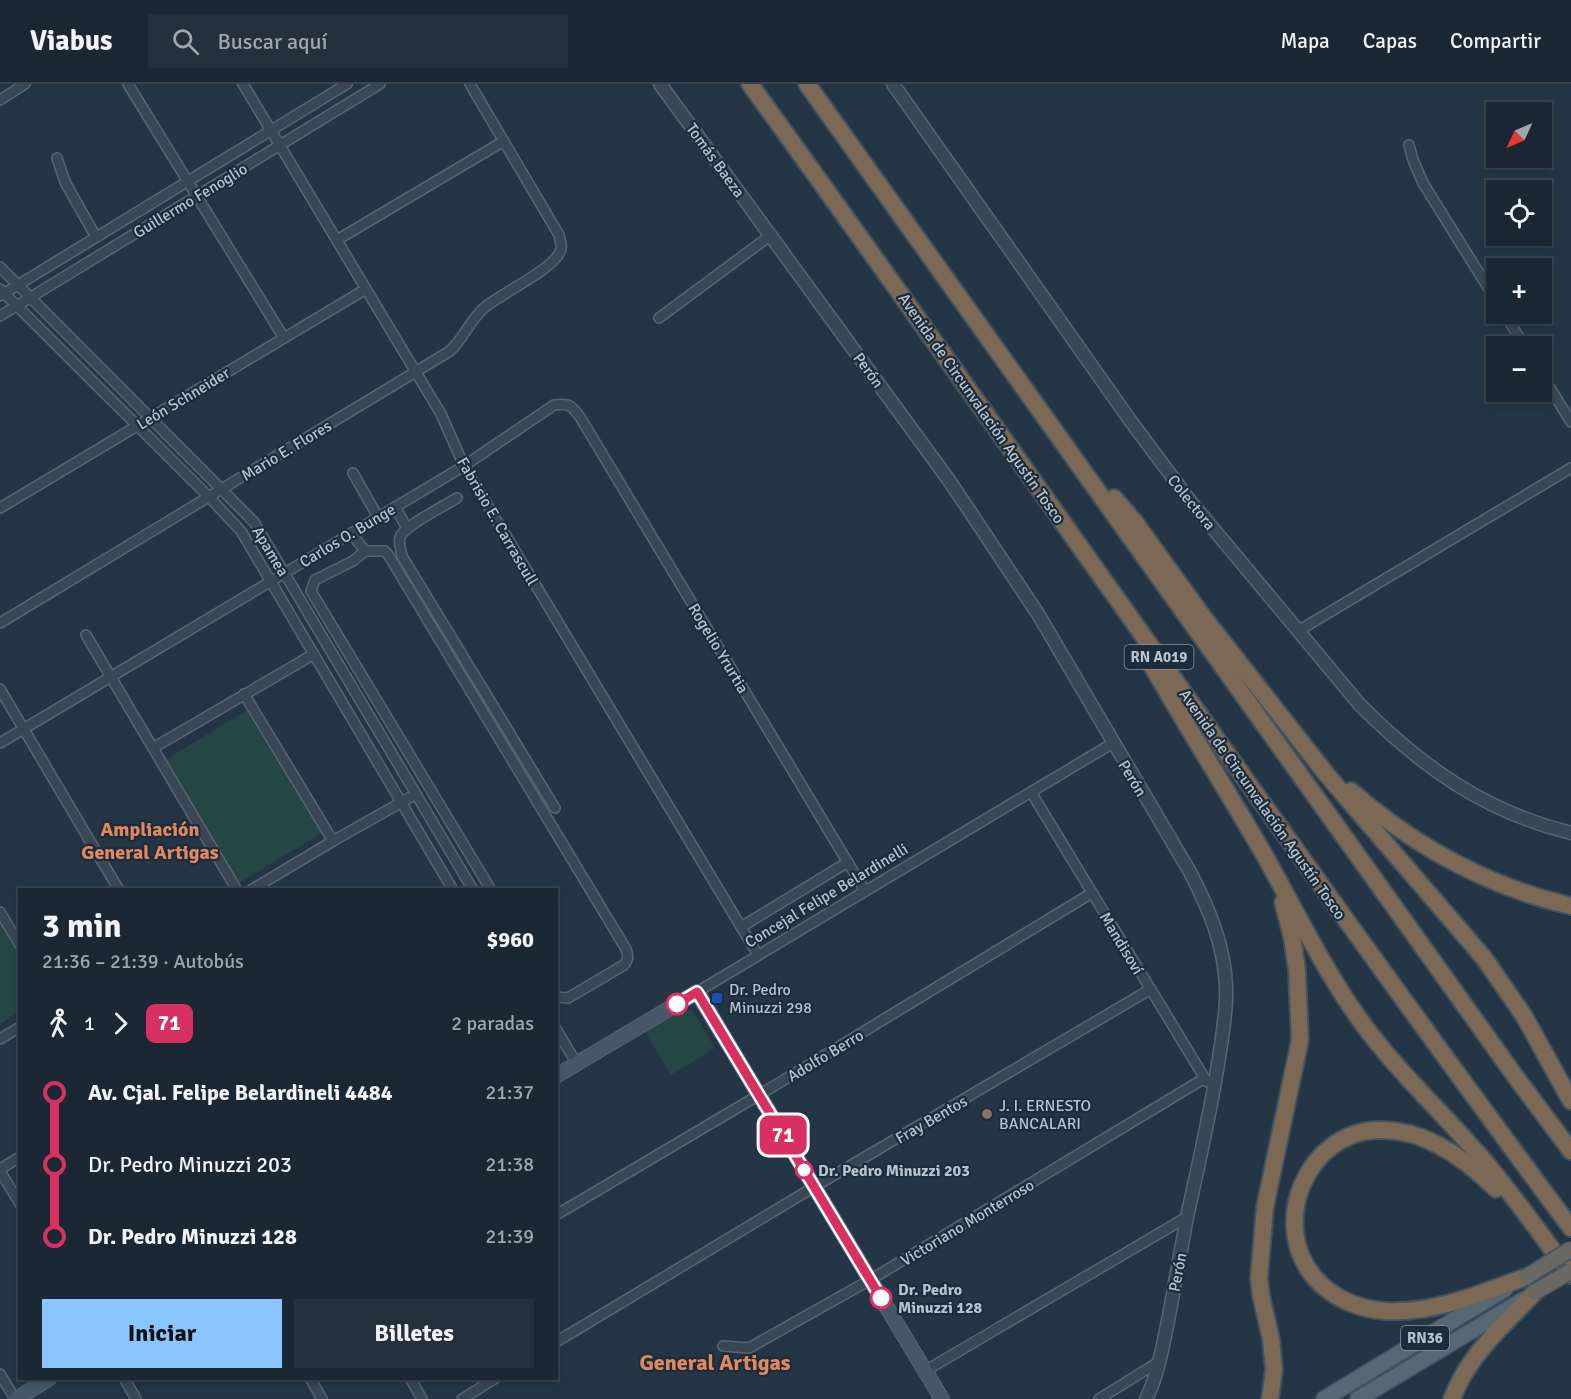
<!DOCTYPE html>
<html lang="es">
<head>
<meta charset="utf-8">
<style>
  :root { --surface:#1b2834; --page:#24303c; --text:#f1f3f6; --muted:#a0a6ac; --line:#39444f; --accent:#8ac5ff }
  body { margin:0; font-family:Signika,sans-serif; background:var(--page); color:var(--text); height:100vh; display:flex; flex-direction:column; font-size:22px; white-space:nowrap }
  * { box-sizing:border-box; margin:0 }
  p { font-size:20px; color:var(--muted) }
  .icon { flex:none; width:33px; height:33px; fill:none; stroke:currentColor; stroke-width:2; stroke-linecap:round; stroke-linejoin:round }
  .map { position:relative; flex:1; overflow:hidden }
  .details { position:absolute; left:18px; top:804px; width:540px; height:492px; display:flex; flex-direction:column; background:var(--surface); border-radius:0px; box-shadow:0 3px 9px #0003,0 0 0 2px var(--line) }
  .details>* { flex:none }
  .badge { padding:0 12px; border-radius:9px; font-size:21px; line-height:39px }
  .needle { width:39px; rotate:226deg }
  .tools { position:absolute; left:1486px; top:18px; display:grid; gap:12px }
  .tools a { display:grid; place-items:center; width:66px; height:66px; border-radius:0px; background:var(--surface); box-shadow:0 3px 9px #0003,0 0 0 2px var(--line); font-size:30px }
  .map>.badge { position:absolute; translate:-50% -50%; box-shadow:0 0 0 3px #fff }
  .legs { display:flex; align-items:center; gap:9px; height:66px; padding:0 24px; font-size:20px }
  .legs p { margin-inline-start:auto }
  .overview { display:flex; align-items:center; justify-content:space-between; height:102px; padding:0 24px }
  h1 { font-size:33px; font-weight:800; line-height:45px }
  .button { display:flex; gap:12px; margin-top:auto; padding:12px 24px }
  .button a { flex:1; height:69px; border-radius:0px; background:var(--accent); color:#111; font-size:24px; font-weight:800; line-height:69px; text-align:center }
  .button a+a { background:var(--page); color:var(--text) }
  ul { padding:0 24px; list-style:none }
  li { display:flex; align-items:center; gap:21px; height:72px; font-size:22px }
  li i { display:grid; place-items:center; width:9px; height:100%; margin:0 8px; background:currentColor }
  li i::after { content:''; width:15px; height:15px; margin:-8px; border:4px solid; border-radius:50%; background:var(--surface) }
  li p { margin-inline-start:auto }
  li:first-child i { background:linear-gradient(#0000 50%,currentColor 0) }
  li:last-child i { background:linear-gradient(currentColor 50%,#0000 0) }
  header { display:flex; align-items:center; gap:36px; box-sizing:border-box; height:84px; padding:0 30px; background:var(--surface); border-bottom:2px solid var(--line) }
  header strong { font-size:28px }
  nav { display:flex; gap:33px; margin-inline-start:auto; font-size:21px }
  .search { width:420px; height:54px; background:var(--page); display:flex; align-items:center; gap:15px; box-sizing:border-box; padding:0 21px; border-radius:0px; color:var(--muted); font-size:22px }
  .map>svg:first-child { display:block }
</style>
</head>
<body>
<header>
<strong>Viabus</strong>
<div class="search"><svg class="icon" aria-label="search" viewBox="0 0 24 24"><circle cx="10" cy="10" r="6"/><path d="M15 15l6 6"/></svg>Buscar aquí</div>
<nav><a>Mapa</a><a>Capas</a><a>Compartir</a></nav>
</header>
<div class="map">
<svg width="1571" height="1315" viewBox="0 0 1571 1315">
  <rect width="100%" height="100%" fill="#243645"/>
  <g fill="#264646">
    <path d="M247,626L322,749L239,799L164,677Z"/>
    <path d="M0,838L19,870V928L0,940Z"/>
    <path d="M681,925L693,927L715,964L671,991L645,948Z"/>
  </g>
  <g fill="none" stroke-linecap="round" stroke-linejoin="round">
    <g stroke="#576572" stroke-width="12">
      <g id="minor">
        <path d="M128,0L284,254"/>
        <path d="M243,0L441,330L464,382L758,871"/>
        <path d="M0,16L25,0"/>
        <path d="M1409,61L1413,76L1423,99L1497,218"/>
        <path d="M57,74L65,98L96,153"/>
        <path d="M337,156L504,57"/>
        <path d="M0,183L254,438L473,806"/>
        <path d="M0,205L209,413L241,447L453,806"/>
        <path d="M0,212L347,0"/>
        <path d="M1504,230L1525,262"/>
        <path d="M0,232L380,0"/>
        <path d="M659,234L771,151"/>
        <path d="M1542,291L1571,338"/>
        <path d="M353,389L378,433"/>
        <path d="M457,414C445,422 405,441 400,453C398,459 401,466 402,472L555,724"/>
        <path d="M395,423L407,444"/>
        <path d="M0,424L366,205"/>
        <path d="M351,449L365,467H385L389,472L626,865C628,872 629,875 624,881L568,914L556,913"/>
        <path d="M365,467L353,477L315,496L311,507L491,806"/>
        <path d="M0,539L450,267C464,254 470,236 484,224C501,209 557,184 561,165C562,161 560,155 559,151L470,0"/>
        <path d="M1298,547L1571,384"/>
        <path d="M86,551L237,806"/>
        <path d="M0,605L119,806"/>
        <path d="M244,610L333,757"/>
        <path d="M0,659L464,382L554,321C570,319 571,321 580,333L865,807"/>
        <path d="M153,664L314,570"/>
        <path d="M1031,708L1207,998"/>
        <path d="M251,806L333,757L416,710"/>
        <path d="M0,828L20,861"/>
        <path d="M741,843L848,778"/>
        <path d="M697,908L1113,659"/>
        <path d="M556,945L577,980"/>
        <path d="M0,955L20,943"/>
        <path d="M0,1085L20,1073"/>
        <path d="M0,1087L20,1120"/>
        <path d="M556,1131L759,1011L1092,809"/>
        <path d="M556,1258L814,1103L1151,905"/>
        <path d="M723,1262L749,1264L870,1196L1205,994"/>
        <path d="M925,1287L1187,1133"/>
        <path d="M0,1290L15,1315"/>
        <path d="M124,1294L136,1315"/>
        <path d="M310,1294L322,1315"/>
        <path d="M410,1294L422,1315"/>
        <path d="M462,1315L496,1294"/>
        <path d="M1099,1315L1160,1277"/>
      </g>
    </g>
    <g stroke="#576572" stroke-width="15">
      <g id="tertiary">
        <path d="M660,0L948,395L969,426L1038,530L1190,788C1209,825 1225,862 1226,904C1227,925 1223,947 1220,967C1212,1023 1199,1078 1187,1133C1181,1166 1175,1199 1169,1232C1163,1260 1159,1289 1146,1315"/>
        <path d="M893,0L1132,339L1191,418L1360,621C1422,683 1485,728 1571,749"/>
      </g>
    </g>
    <g stroke="#576572" stroke-width="16">
      <g id="secondary">
        <path d="M556,992L697,908L942,1315"/>
        <path d="M16,1315L50,1294"/>
      </g>
    </g>
    <g stroke="#455361" stroke-width="18">
      <g id="primary">
        <path d="M1324,1315L1505,1205"/>
        <path d="M1358,1315L1523,1216"/>
      </g>
    </g>
    <g stroke="#43525f" stroke-width="20">
      <g id="motorway">
        <path d="M750,0C1025,381 1291,767 1571,1144"/>
        <path d="M807,0L1515,992L1571,1067"/>
        <path d="M1114,414L1134,437L1204,534L1327,691L1484,874L1524,932L1571,1017"/>
        <path d="M1146,571C1183,637 1224,701 1262,767C1294,823 1322,883 1360,936C1395,985 1440,1026 1480,1072C1513,1110 1541,1151 1571,1191"/>
        <path d="M1351,707C1414,762 1489,803 1571,822"/>
        <path d="M1496,1105C1465,1074 1424,1044 1377,1046C1307,1049 1269,1139 1314,1193C1332,1214 1358,1225 1385,1227C1434,1230 1481,1209 1526,1193"/>
        <path d="M1270,1315L1274,1286L1271,1255L1261,1212L1259,1194L1265,1123L1300,956L1297,886L1292,853L1283,818"/>
        <path d="M1452,1315C1468,1271 1504,1241 1535,1208"/>
      </g>
    </g>
    <use href="#minor" stroke="#394754" stroke-width="9"/>
    <use href="#tertiary" stroke="#394754" stroke-width="12"/>
    <use href="#secondary" stroke="#465768" stroke-width="14"/>
    <use href="#primary" stroke="#576774" stroke-width="15"/>
    <use href="#motorway" stroke="#7b6855" stroke-width="16"/>
    <g stroke="#43525f" stroke-width="18" stroke-linecap="butt">
      <g id="trunk-bridge">
        <path d="M1526,1193L1571,1165"/>
        <path d="M1535,1208L1571,1187"/>
      </g>
    </g>
    <use href="#trunk-bridge" stroke="#696864" stroke-width="15"/>
  </g>
  <g fill="none" stroke-linecap="round" stroke-linejoin="round">
    <g stroke="#fff" stroke-width="14">
      <path id="line-1" d="M677,920L697,908L881,1214"/>
    </g>
    <use href="#line-1" stroke="#d93062" stroke-width="9"/>
  </g>
  <rect fill="#1a4fb4" stroke="#1d2c3a" stroke-width="2" x="711" y="908" width="12" height="12" rx="3"/>
  <g fill="#fff" stroke="#d93062" stroke-width="3">
    <circle cx="677" cy="920" r="10"/>
    <circle cx="804" cy="1086" r="8"/>
    <circle cx="881" cy="1214" r="10"/>
  </g>
  <circle fill="#8d6e63" stroke="#1d2c3a" stroke-width="2" cx="987" cy="1030" r="6"/>
  <g text-anchor="middle" stroke-width="4.5" stroke-linejoin="round" paint-order="stroke">
    <g fill="#1d2c3a" stroke="#8895a2" stroke-width="1.5">
      <rect x="1124.5" y="561" width="69" height="24" rx="4.5"/>
      <rect x="1401" y="1242" width="48" height="24" rx="4.5"/>
    </g>
    <g font-size="15" font-weight="bold" fill="#b6c2ce">
      <text x="1159" y="578">RN A019</text>
      <text x="1425" y="1259">RN36</text>
    </g>
    <g font-size="16" fill="#b6c2ce" stroke="#1d2c3a">
      <text transform="translate(716 76) rotate(54)" y="6">Tomás Baeza</text>
      <text transform="translate(190 116) rotate(-31)" y="6">Guillermo Fenoglio</text>
      <text transform="translate(869 286) rotate(54)" y="6">Perón</text>
      <text transform="translate(183 314) rotate(-31)" y="6">León Schneider</text>
      <text transform="translate(982 324) rotate(55)" y="6">Avenida de Circunvalación Agustín Tosco</text>
      <text transform="translate(286 366) rotate(-31)" y="6">Mario E. Flores</text>
      <text transform="translate(1192 418) rotate(51)" y="6">Colectora</text>
      <text transform="translate(498 437) rotate(60)" y="6">Fabrisio E. Carrascull</text>
      <text transform="translate(347 451) rotate(-31)" y="6">Carlos O. Bunge</text>
      <text transform="translate(271 467) rotate(59)" y="6">Apamea</text>
      <text transform="translate(719 564) rotate(59)" y="6">Rogelio Yrurtia</text>
      <text transform="translate(1133 694) rotate(59)" y="6">Perón</text>
      <text transform="translate(1263 720) rotate(55)" y="6">Avenida de Circunvalación Agustín Tosco</text>
      <text transform="translate(826 811) rotate(-31)" y="6">Concejal Felipe Belardinelli</text>
      <text transform="translate(1122 859) rotate(59)" y="6">Mandisoví</text>
      <text transform="translate(825 971) rotate(-31)" y="6">Adolfo Berro</text>
      <text transform="translate(931 1035) rotate(-30)" y="6">Fray Bentos</text>
      <text transform="translate(967 1138) rotate(-31)" y="6">Victoriano Monterroso</text>
      <text transform="translate(1177 1188) rotate(-79)" y="6">Perón</text>
    </g>
    <g font-size="16" fill="#b6c2ce" stroke="#1d2c3a" text-anchor="start">
      <text x="729" y="911">Dr. Pedro<tspan x="729" dy="18">Minuzzi 298</tspan></text>
      <text x="999" y="1027">J. I. ERNESTO<tspan x="999" dy="18">BANCALARI</tspan></text>
    </g>
    <g font-size="16" font-weight="bold" fill="#b6c2ce" stroke="#1d2c3a" text-anchor="start">
      <text x="818" y="1092">Dr. Pedro Minuzzi 203</text>
      <text x="898" y="1211">Dr. Pedro<tspan x="898" dy="18">Minuzzi 128</tspan></text>
    </g>
    <g font-size="20" font-weight="bold" fill="#e1885e" stroke="#1d2c3a">
      <text x="150" y="752">Ampliación<tspan x="150" dy="23">General Artigas</tspan></text>
    </g>
    <g font-size="22" font-weight="bold" fill="#e1885e" stroke="#1d2c3a">
      <text x="715" y="1286">General Artigas</text>
    </g>
  </g>
</svg>
<div class="tools">
<a><svg class="needle" viewBox="-14 -14 28 28"><path d="M0-13l5 13h-10z" fill="#e53935"/><path d="M0 13l5-13h-10z" fill="#a0a6ac"/></svg></a>
<a><svg class="icon" aria-label="locate" viewBox="0 0 24 24"><circle cx="12" cy="12" r="6"/><path d="M12 2v4M12 18v4M2 12h4M18 12h4"/></svg></a>
<a>+</a>
<a>−</a>
</div>
<b class="badge" style="left:783px;top:1051px;background:#d93062;color:#fff">71</b>
<section class="details">
<div class="overview"><div><h1>3 min</h1><p>21:36 – 21:39 · Autobús</p></div><b>$960</b></div>
<div class="legs"><svg class="icon" aria-label="walk" viewBox="0 0 24 24"><circle cx="13" cy="4" r="2"/><path d="M13 8l-2 6 4 7M11 14l-3 7M7 12l3-4h3l4 4"/></svg>1<svg class="icon" aria-label="forward" viewBox="0 0 24 24"><path d="M9 5l7 7-7 7"/></svg><b class="badge" style="background:#d93062;color:#fff">71</b><p>2 paradas</p></div>
<ul>
<li><i style="color:#d93062"></i><b>Av. Cjal. Felipe Belardineli 4484</b><p>21:37</p></li>
<li><i style="color:#d93062"></i><span>Dr. Pedro Minuzzi 203</span><p>21:38</p></li>
<li><i style="color:#d93062"></i><b>Dr. Pedro Minuzzi 128</b><p>21:39</p></li>
</ul>
<div class="button"><a>Iniciar</a><a>Billetes</a></div>
</section>
</div>
</body>
</html>
